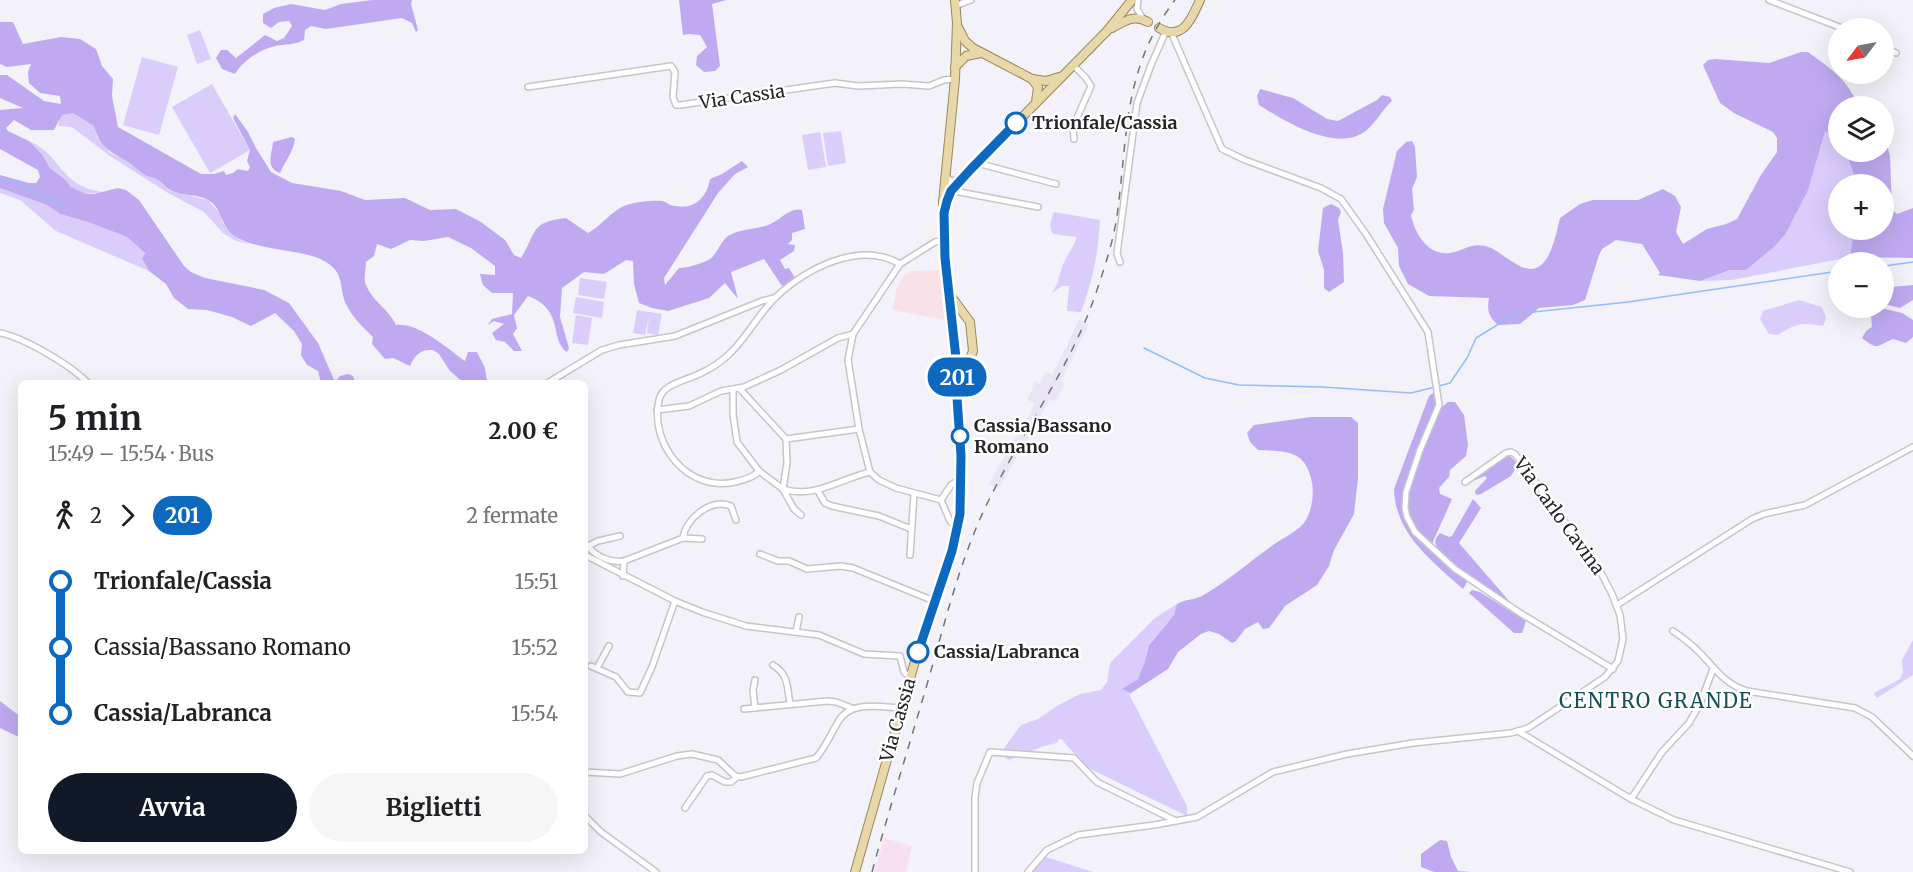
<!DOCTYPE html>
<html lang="it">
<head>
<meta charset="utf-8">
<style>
  :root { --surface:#fff; --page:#f6f6f6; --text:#202124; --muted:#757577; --accent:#111827 }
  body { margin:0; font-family:Merriweather,serif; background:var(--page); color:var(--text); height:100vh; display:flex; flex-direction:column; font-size:22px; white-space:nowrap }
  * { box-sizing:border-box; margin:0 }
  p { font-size:20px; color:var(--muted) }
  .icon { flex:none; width:33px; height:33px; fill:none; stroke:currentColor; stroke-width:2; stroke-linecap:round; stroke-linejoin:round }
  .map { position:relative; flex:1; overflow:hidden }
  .side { position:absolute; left:18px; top:380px; width:570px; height:474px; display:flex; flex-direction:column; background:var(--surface); border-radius:9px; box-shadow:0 6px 24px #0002 }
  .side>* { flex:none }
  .badge { padding:0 12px; border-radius:20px; font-size:21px; line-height:39px }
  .needle { width:39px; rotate:238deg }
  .fabs { position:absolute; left:1828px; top:18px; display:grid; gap:12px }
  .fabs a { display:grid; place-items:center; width:66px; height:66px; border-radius:50%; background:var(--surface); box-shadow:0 6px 24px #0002; font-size:30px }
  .map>.badge { position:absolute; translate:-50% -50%; box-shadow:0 0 0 3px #fff }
  .legs { display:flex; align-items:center; gap:9px; height:66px; padding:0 30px; font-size:20px }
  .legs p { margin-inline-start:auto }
  .summary { display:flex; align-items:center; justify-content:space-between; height:102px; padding:0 30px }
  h1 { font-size:33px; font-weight:700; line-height:45px }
  .cta { display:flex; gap:12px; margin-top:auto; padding:12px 30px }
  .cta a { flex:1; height:69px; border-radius:36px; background:var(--accent); color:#fff; font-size:24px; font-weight:700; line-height:69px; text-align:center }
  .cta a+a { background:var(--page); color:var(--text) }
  ul { padding:0 30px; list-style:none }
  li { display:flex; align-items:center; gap:21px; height:66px; font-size:22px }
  li i { display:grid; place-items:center; width:9px; height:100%; margin:0 8px; background:currentColor }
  li i::after { content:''; width:15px; height:15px; margin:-8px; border:4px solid; border-radius:50%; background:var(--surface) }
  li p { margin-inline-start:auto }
  li:first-child i { background:linear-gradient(#0000 50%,currentColor 0) }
  li:last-child i { background:linear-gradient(currentColor 50%,#0000 0) }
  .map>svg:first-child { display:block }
</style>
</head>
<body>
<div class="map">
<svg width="1913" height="872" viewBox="0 0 1913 872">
  <rect width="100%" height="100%" fill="#f3f1fa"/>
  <path fill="#f9e1ea" d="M940,270L944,320L892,310L898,284L906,274L914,271Z"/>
  <path fill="#f7e1ee" d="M884,838L912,846L906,872H875Z"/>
  <path fill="#e9e5f5" d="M1079,320L1089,324L1061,381L1065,383L1055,401L1050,399L998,490L989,484L1035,404L1027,399L1033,389L1032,388L1035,381L1039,384L1046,372L1052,375Z"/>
  <g fill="#dacdfc">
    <path d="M200,30L211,59L197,64L187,35Z"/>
    <path d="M142,57L178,67L159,135L123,125Z"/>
    <path d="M212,84L250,150L210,173L172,107Z"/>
    <path d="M73,113L95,126L97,137L110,153L123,159L143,173L156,178L170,191L208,200L221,215L222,222L238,239L249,244L236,241L223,233L204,212L168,193L110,156L72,127L58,126L61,115Z"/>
    <path d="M841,131L846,163L828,166L823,133Z"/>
    <path d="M1825,131L1839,137V152H1846L1857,184H1839V230H1854L1850,257L1732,280L1700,281L1730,270H1746Z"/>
    <path d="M820,132L826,167L808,170L802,135Z"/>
    <path d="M29,141C63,156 59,186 103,192L86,194L71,187L65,178L50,168L42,154Z"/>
    <path d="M0,188L47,205L60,214L88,222L127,237L145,253L142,260L149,271L56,231L20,200L0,193Z"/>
    <path d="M1054,212L1100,220C1098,256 1093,279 1081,312L1067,311L1069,286H1062L1052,293C1058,284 1059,277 1062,267C1066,256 1074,247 1077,237L1053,234C1048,226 1051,221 1054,212Z"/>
    <path d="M580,278L607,282L604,299L578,295Z"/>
    <path d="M576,297L604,302L602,318L573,313Z"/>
    <path d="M1799,300L1822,307L1826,318L1823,326C1802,322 1796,323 1778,335L1769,334L1760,319L1763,311Z"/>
    <path d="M637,310L662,314L658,335L647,333L649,316L645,335L633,333Z"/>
    <path d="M576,315L592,318L588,345L572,343Z"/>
    <path d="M1177,604L1174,615L1149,644L1145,661L1138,679L1123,689L1131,693L1130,696L1187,806V816L1082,765C1077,754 1068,749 1062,739H1059L1057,743L1044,746L1009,760L1003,756L1002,751L1021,725L1038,719L1057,706L1080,694L1101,690L1107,682L1110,663L1155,618Z"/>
    <path d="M1913,640V675L1877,698L1874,693L1900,679L1903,672L1902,660Z"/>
    <path d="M1044,856L1046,857L1093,872H1030Z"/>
  </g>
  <g fill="#bfaaf1">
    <path d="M372,0H412L411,4L418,30L416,32L412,23L402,18L326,29L311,26L305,30L304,40C295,45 285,44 275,46C261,49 242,61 235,74L222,69L216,58L221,50H227L236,58L265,35L277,41L284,38L292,26L289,21L279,22L271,28L263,23V14L274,8L291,4L325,10L341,4Z"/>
    <path d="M679,0H726L712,4L720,66L715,71L704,72L696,65L697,56L707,47L700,35L689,34L683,35Z"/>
    <path d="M0,22H13L23,44L61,37L80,39L96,49L102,66L113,79L112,96L118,127L201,174H214L224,171L226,175L233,173L238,169L248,171L250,167L247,161L250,150L233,118L235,114L248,132L256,148L271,172L292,183L341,191L365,200L405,198L430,210L456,209L481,222L505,240L514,255L521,258C537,233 529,222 566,218L588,233C603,225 613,208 630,204C638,202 653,200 662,201C667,202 670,206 675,206C695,210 707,197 710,179L722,174L742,161L748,167L735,174L718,193L664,278L665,285L679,268C687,268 704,263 710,259C718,253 720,242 728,236C739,229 756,229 768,225C780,221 789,207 802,210L805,229L792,233V240L788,244L795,245L794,251L780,260L785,269L789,268L795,278L782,286L764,259L731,272L738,299L725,283L709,298L668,311L652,308L639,303L634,284L633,261L626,260L604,274L584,272L562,288L560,317L569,348L567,352C549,339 565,310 528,296L514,315L517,328L513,334L522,351H514L505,342L496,340L492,333L504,324L494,321L488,325L492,319L512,314L513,293H492L483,285L480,274L495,275V266L471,248L448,237L424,241L410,240L391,249L377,244L374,256L366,262C366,268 364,276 365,282C370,300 389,309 396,325C418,322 448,349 465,361L468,352H477L485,368L487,382H463L450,371L439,354L433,350C420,349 415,355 410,366L393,358L385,359L372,344L373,337C363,327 353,318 347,306C338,289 346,274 326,262C307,250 266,251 242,240C219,231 224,208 208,200C198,194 183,196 172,191C167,189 163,183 158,180C154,177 150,177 145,175C137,170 131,163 123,159C106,149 100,146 94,126L73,113L62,115L54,130H31L14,120L6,128L8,131L29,141L42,154L50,168L65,179L71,187L86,194H94L118,188L126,190L139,200L184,266L191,272L205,278L264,290L289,303L318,343L335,382L340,376L348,374L353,376L355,381L354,382H321L318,371L307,365L301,355L302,344L294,331L275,313L251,326L232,317L207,310L188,309L174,298L166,284L149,271L142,259L145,253L127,237L88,222L60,214L47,205L0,188V175L29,183H36L40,177L38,170L0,149V110L23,108L0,98V75H7L44,101L61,104L60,96L40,93L29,83L28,72L31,64L7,67L0,64Z"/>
    <path d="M1801,52H1808C1832,70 1846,78 1859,106H1839V137L1825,131L1808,190L1786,233L1775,246L1746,270H1730L1700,281L1658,275L1660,273L1642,244L1616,240L1602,249L1599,255L1585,300L1573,305L1539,308L1520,324L1498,325C1488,316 1487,311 1489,298L1429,296L1408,284L1399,266L1398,248L1384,223L1383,209L1397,151L1406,142L1412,141L1415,147L1417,177L1412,189L1414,210L1411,215C1415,234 1428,256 1450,253C1464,251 1469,243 1485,246C1495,248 1504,257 1513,262C1547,286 1554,242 1560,218L1580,204L1593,200H1638L1663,189L1675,196L1681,207L1676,232L1683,244L1707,229L1726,224L1737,219L1761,175L1777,152V138L1773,132L1734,113L1720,103L1703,65L1708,60L1715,59L1769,63Z"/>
    <path d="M1260,89L1293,98L1327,119L1338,121L1377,100L1382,95L1390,97L1392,101C1383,109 1376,122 1368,129C1339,155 1286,122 1259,105L1257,96Z"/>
    <path d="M1884,133L1890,156L1892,210L1897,214L1913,208V258L1850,257L1854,230H1884V184H1857L1846,152H1884Z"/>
    <path d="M292,137L295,139C293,153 285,161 280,173C265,168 272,154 273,142Z"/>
    <path d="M1331,204L1339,208L1341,212L1338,220L1343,253L1344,282L1329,292L1324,288V270L1318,251L1323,208Z"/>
    <path d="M1913,285V300L1900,308L1884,304V291L1891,287Z"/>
    <path d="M1881,308L1902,313L1913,320V337L1906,343L1893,339C1876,346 1879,351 1862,338L1866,331L1872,327L1871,315Z"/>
    <path d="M1434,392L1437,399L1438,408H1441L1448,402H1455L1464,415L1468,445L1466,456L1450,470L1449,477L1439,488L1440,494L1452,499L1431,546L1436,554L1467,582L1463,589C1433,562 1395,534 1394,489L1429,396Z"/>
    <path d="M1311,417H1351L1358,423V478L1354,514L1334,550L1329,566L1317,585L1285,606L1269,628L1263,629L1258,622L1245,629L1236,641L1232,643L1219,634L1209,631L1201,634L1178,652L1168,669L1131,693L1122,689L1138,679L1145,661L1149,645L1174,615L1177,604C1185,599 1194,600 1202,596C1228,581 1249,562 1273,545C1283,538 1300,530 1306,520C1313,507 1315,489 1310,475C1303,449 1281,451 1258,450L1250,442L1247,433L1254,425Z"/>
    <path d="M1506,456H1510L1518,464L1511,476L1481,494L1476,495L1475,491L1487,478L1485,476L1473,481L1475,477Z"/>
    <path d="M1473,499L1481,508L1459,543L1510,602C1494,592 1441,563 1436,545C1434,540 1437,537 1440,533L1449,537L1452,536Z"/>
    <path d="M1472,590L1480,592L1526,621L1522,633H1514L1469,593Z"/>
    <path d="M0,701L21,717V738L0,728Z"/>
    <path d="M1440,840L1447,841L1451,857L1458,871L1471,872H1434L1421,867V854Z"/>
  </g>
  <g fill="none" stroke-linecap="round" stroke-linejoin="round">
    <g stroke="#93bdfd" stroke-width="1.5">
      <path d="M0,179L15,182L65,207"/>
      <path d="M1884,266L1913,262"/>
      <path d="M1144,348L1205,378L1239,385L1322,387L1411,393L1435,387"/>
      <path d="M1439,386L1450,383L1467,358L1476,338L1515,314L1628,302L1839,271"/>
    </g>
    <g stroke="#c7c4cd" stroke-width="8">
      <g id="minor">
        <path d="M1138,0L1137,9L1143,19"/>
        <path d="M1769,0L1842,28"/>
        <path d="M955,6L971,0"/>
        <path d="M1171,32L1222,149L1245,160L1321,188L1341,199L1366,234L1428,332L1439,405L1420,450L1406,492L1405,508L1407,517L1415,532L1455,569L1520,613L1613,669"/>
        <path d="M1884,47L1896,53"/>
        <path d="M1073,65L1086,78L1091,86L1073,127L1074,139"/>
        <path d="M528,87L671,66L675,72L673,97L676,105H680L835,83L858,86L902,84L929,86L944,80L955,79"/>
        <path d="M977,163L1056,184"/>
        <path d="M949,190L1038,207"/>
        <path d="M1120,262L1117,254L1137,103L1151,65L1166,31"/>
        <path d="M0,333C25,338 70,365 87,382"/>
        <path d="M549,382L602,350L619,345L675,336L762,301L774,298"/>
        <path d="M740,389L786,439L787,463L783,489"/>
        <path d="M733,390V414L737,442L759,471L783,489L794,509L801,515"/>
        <path d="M657,410L689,406L721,391L744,387L781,370L838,338L853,334"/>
        <path d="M786,439L859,429"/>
        <path d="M759,471C753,478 743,480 735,482C688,493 649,444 659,400C662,383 690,380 703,372C712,368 719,363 726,357C746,340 757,315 776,297C806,269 859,240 900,264"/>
        <path d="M783,489C814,499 840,479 870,472"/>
        <path d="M818,491L825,503L832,506L879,516L911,529"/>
        <path d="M941,500L896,488L879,480L870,472L859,429L848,360L853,334L900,264L935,242L944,240"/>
        <path d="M958,528L950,521L941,500L951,485L961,479"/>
        <path d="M620,536L598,541L588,546C596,557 611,563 624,561"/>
        <path d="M683,538L702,539"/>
        <path d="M760,554L778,561H789L807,569L841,566L853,568L934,601"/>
        <path d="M585,555L675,601L702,612L746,626L819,635L864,654L900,656L904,672L910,677"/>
        <path d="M910,555L914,494"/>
        <path d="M623,576L624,561L683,538C686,518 711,498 731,506L736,520"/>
        <path d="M1617,605L1752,519L1764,514L1805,505L1913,447"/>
        <path d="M1673,631C1682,637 1691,644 1699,652C1715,668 1724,684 1747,691L1855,708L1872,717L1913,756"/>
        <path d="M796,632L799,617"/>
        <path d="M773,665C789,675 787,687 790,704"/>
        <path d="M591,666L616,677L628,692L640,693L652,667L675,601"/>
        <path d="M597,668L609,646"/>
        <path d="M755,680L753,690L755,708"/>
        <path d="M744,709L827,701L836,702L852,708"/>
        <path d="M1518,731L1631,799L1674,820L1850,872"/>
        <path d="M585,772L620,774L677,756L692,754L718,760L735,776L741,777L816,758C825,748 831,734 838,722C850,700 880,707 902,708"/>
        <path d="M1631,799L1662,752L1689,723L1700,704L1713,669"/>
        <path d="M685,808L707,776L712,775L725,782H731L737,777"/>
        <path d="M585,816L601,832L656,872"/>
        <path d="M975,872V797L977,783L990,752L1074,758L1097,782L1176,821"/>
        <path d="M1028,872L1047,850L1078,835L1154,825L1197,817L1273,772L1347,754L1413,743L1511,733L1528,728L1605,677L1618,661L1623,639L1620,615L1612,594L1598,567L1515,454L1511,452L1506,453L1465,482"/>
      </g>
    </g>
    <g stroke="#c7c4cd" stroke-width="9">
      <path id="tertiary" d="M945,176L951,182L962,178"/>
    </g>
    <g stroke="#9a8856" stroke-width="10">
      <g id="primary">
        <path d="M958,27L965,41L973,48L1032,79L1046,81L1059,77"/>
        <path d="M1112,28C1125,21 1134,14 1148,22"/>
        <path d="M1159,28C1183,42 1192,18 1200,0"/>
        <path d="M955,67L966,56L981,53"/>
        <path d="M1032,79L1038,87L1036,102"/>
        <path d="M946,206L951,191L971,169L1107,31L1132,0"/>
        <path d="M950,295L970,322L973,351L960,385"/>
        <path d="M855,872L923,633L955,539L961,510V456L956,385L957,367L946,278L943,202L955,79L957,23L955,0"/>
      </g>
    </g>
    <use href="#minor" stroke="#fff" stroke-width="5"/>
    <use href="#tertiary" stroke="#fff" stroke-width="6"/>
    <use href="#primary" stroke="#e8d7a8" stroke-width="8"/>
    <path stroke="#757479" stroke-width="1.5" stroke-dasharray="8 8" stroke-linecap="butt" d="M872,872C890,806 911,740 930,674C945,622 958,569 980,519C1015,440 1070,372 1097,290C1106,263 1115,236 1118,208C1128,130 1124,67 1175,0"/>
  </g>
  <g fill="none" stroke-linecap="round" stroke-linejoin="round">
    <g stroke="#fff" stroke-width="14">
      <path id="line-1" d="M918,652L952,551L960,514L961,456L956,383L957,367L945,258L944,213L947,201L951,191L971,169L1016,123"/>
    </g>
    <use href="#line-1" stroke="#0c69bf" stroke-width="9"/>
  </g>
  <g fill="#fff" stroke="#0c69bf" stroke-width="3">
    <circle cx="1016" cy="123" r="10"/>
    <circle cx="960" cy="436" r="8"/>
    <circle cx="918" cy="652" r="10"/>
  </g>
  <g text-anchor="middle" stroke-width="5" stroke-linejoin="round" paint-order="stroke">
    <g font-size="18" fill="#262629" stroke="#fff">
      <text transform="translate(742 97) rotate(-8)" y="6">Via Cassia</text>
      <text transform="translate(1559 516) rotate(54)" y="6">Via Carlo Cavina</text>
      <text transform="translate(898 720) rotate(-74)" y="6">Via Cassia</text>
    </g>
    <g font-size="18" font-weight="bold" fill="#262629" stroke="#fff" text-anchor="start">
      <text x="1032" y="129">Trionfale/Cassia</text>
      <text x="974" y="432">Cassia/Bassano<tspan x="974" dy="21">Romano</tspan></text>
      <text x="934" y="658">Cassia/Labranca</text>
    </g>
    <g font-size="20" letter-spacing="1.5" fill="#184e5c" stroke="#fff">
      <text x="1656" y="708">CENTRO GRANDE</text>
    </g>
  </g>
</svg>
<div class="fabs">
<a><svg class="needle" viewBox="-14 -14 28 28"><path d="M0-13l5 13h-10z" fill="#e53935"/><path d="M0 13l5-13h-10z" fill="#757577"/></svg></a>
<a><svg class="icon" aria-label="layers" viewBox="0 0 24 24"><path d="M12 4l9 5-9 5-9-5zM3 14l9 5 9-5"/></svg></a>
<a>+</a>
<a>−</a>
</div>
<b class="badge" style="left:957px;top:377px;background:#0c69bf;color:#fff">201</b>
<section class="side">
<div class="summary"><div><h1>5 min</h1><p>15:49 – 15:54 · Bus</p></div><b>2.00 €</b></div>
<div class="legs"><svg class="icon" aria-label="walk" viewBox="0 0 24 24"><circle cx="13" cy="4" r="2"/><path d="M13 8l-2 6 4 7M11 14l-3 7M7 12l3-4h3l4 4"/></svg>2<svg class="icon" aria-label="forward" viewBox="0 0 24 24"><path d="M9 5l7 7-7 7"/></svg><b class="badge" style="background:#0c69bf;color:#fff">201</b><p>2 fermate</p></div>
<ul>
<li><i style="color:#0c69bf"></i><b>Trionfale/Cassia</b><p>15:51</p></li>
<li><i style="color:#0c69bf"></i><span>Cassia/Bassano Romano</span><p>15:52</p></li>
<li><i style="color:#0c69bf"></i><b>Cassia/Labranca</b><p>15:54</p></li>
</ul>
<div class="cta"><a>Avvia</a><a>Biglietti</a></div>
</section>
</div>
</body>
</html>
